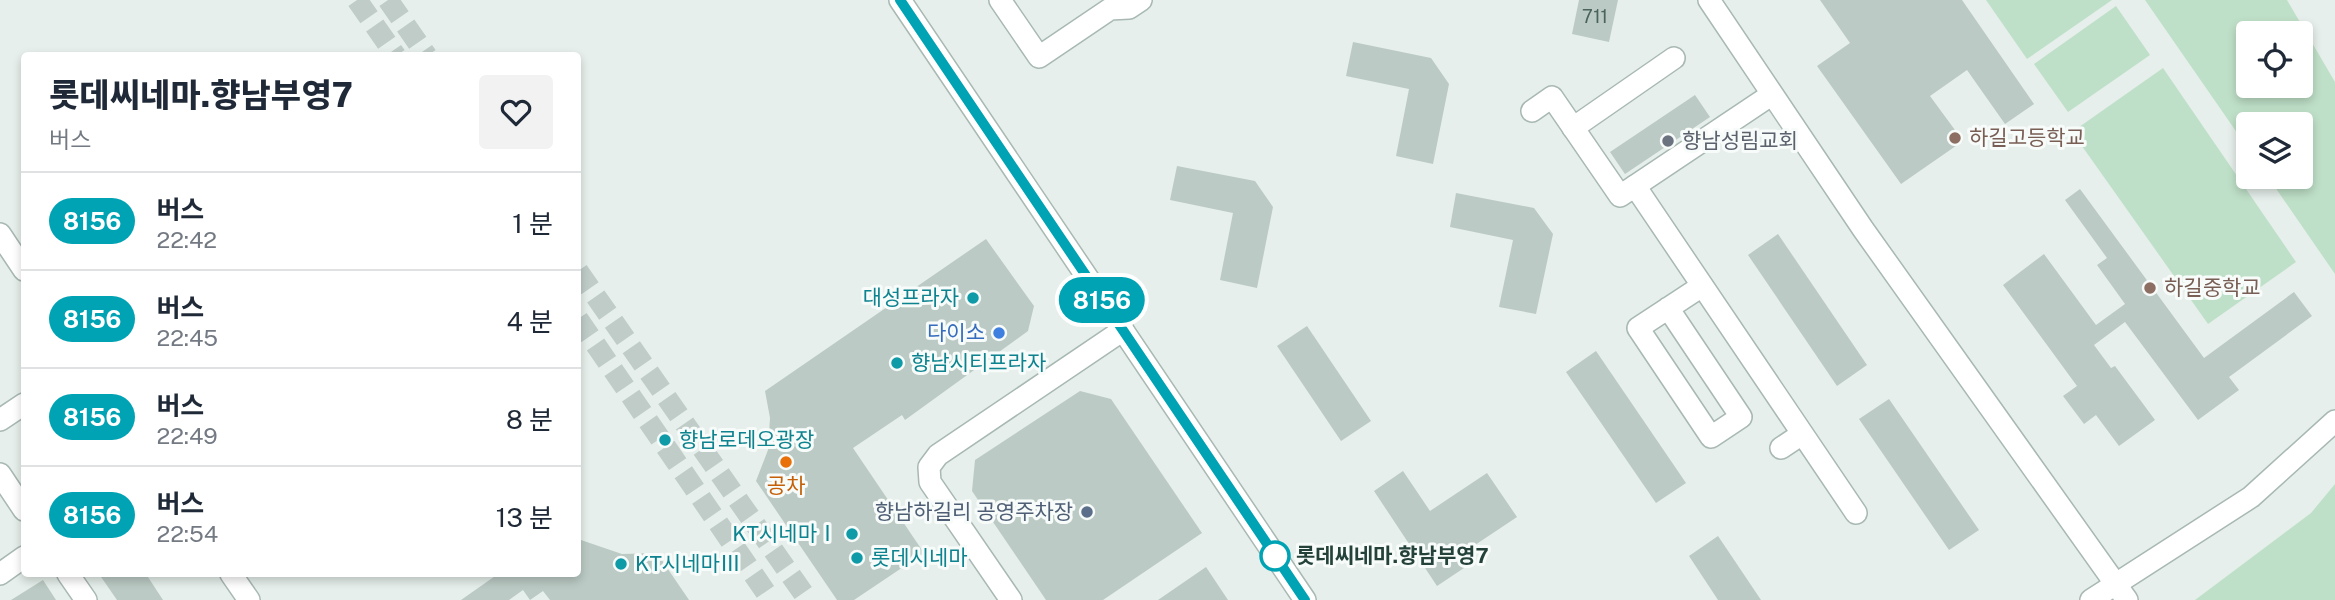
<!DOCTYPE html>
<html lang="ko">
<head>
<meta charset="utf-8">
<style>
  :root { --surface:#fff; --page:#f2f2f3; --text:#1f2937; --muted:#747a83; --line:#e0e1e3 }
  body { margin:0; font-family:"Public Sans","Noto Sans KR",sans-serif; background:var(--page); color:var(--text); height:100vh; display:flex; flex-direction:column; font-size:26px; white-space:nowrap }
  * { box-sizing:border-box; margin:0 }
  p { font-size:23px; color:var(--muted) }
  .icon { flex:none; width:38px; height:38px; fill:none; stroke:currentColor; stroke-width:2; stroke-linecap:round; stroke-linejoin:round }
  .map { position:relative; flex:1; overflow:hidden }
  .sheet { position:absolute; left:21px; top:52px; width:560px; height:525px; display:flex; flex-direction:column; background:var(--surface); border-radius:7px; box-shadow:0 4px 10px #0003 }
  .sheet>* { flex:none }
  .badge { padding:0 14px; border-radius:23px; font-size:24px; line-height:46px }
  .fabs { position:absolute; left:2236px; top:21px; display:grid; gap:14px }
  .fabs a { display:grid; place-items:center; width:77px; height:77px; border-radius:7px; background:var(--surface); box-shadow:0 4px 10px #0003; font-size:35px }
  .map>.badge { position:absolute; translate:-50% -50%; box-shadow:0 0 0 4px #fff }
  .round { display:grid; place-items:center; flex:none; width:74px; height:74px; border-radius:7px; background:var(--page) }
  .summary { display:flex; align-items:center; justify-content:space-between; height:119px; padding:0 28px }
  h1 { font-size:33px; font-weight:800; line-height:52px }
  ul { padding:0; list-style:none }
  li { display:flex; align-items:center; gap:21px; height:98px; padding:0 28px; border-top:2px solid var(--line) }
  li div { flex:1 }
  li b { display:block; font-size:26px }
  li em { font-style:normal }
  li .badge { min-width:77px; font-weight:700; text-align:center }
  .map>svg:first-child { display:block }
</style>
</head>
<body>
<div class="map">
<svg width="2335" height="600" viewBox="0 0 2335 600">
  <rect width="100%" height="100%" fill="#e6efeb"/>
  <g fill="#bfe0c8" fill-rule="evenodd">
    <path d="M1986,0H2112L2027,59Z"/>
    <path d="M2145,0H2287L2335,82V274L2268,177H2301V124H2249V150ZM2301,33V86H2249V33Z"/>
    <path d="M2116,6L2150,55L2068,112L2034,64Z"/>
    <path d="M2163,68L2296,262L2208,324L2072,132Z"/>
    <path d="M2335,484V600H2195L2311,513Z"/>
  </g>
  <g fill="#bbcac4">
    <path d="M1579,0H1618L1609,42L1572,34Z"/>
    <path d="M1820,0H1962L2034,104L2005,124L1967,70L1930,96L1963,141L1901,184L1817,66L1850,43Z"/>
    <path d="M1353,42L1431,58L1449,84L1433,164L1396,156L1409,89L1346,76Z"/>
    <path d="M1695,95L1710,117L1625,174L1610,152Z"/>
    <path d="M1177,166L1255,181L1273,207L1257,288L1220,280L1233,213L1170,200Z"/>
    <path d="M2080,189L2204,358L2294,292L2312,316L2229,377L2239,390L2198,420L2125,322L2094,345L2111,368L2115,366L2155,420L2119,446L2096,415L2084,424L2063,396L2077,386L2003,285L2044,254L2096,325L2125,304L2097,265L2107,258L2065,200Z"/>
    <path d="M1456,193L1534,208L1553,234L1536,314L1499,307L1513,240L1450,227Z"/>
    <path d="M1778,234L1867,365L1837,386L1748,255Z"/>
    <path d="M986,239L1034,306L1028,331L905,420L902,415L853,448L924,553L854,600H837L756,481L768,450L770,418L765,391Z"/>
    <path d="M1307,326L1371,421L1341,441L1277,346Z"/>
    <path d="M1596,351L1686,483L1656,503L1566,372Z"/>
    <path d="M1080,391L1111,399L1202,533L1103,600H1046L972,491L975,460Z"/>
    <path d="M1889,399L1979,530L1949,550L1859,419Z"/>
    <path d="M1403,471L1430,511L1487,473L1517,517L1460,555L1467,566L1437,586L1374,491Z"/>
    <path d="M1718,536L1761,600H1718L1689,556Z"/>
    <path d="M578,539L622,554L657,553L689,600H550L543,591L530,600L523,590L509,600H461L498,574H578Z"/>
    <path d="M1206,567L1228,600H1158Z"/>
    <path d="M99,574H146L163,600H117Z"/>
    <path d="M43,580L56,600H11Z"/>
  </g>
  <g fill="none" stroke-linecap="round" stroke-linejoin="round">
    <g stroke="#bfccc8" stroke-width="21" stroke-dasharray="21 10" stroke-linecap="butt">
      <path d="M357,0L396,56"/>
      <path d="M388,0L427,56"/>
      <path d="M578,271L808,600"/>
      <path d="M578,319L771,600"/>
    </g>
    <g stroke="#a8b8b2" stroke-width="24">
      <g id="minor">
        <path d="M1000,0L1039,57L1110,9L1129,8L1141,0"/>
        <path d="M1709,0L1863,229L2127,600"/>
        <path d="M1532,111L1552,97L1620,196L1771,95"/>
        <path d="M1573,128L1674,58"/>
        <path d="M1635,186L1856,513"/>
        <path d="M0,234L24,270"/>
        <path d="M1668,308L1741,417L1711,437L1638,328L1702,286"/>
        <path d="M0,420L24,404"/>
        <path d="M1781,448L1802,434"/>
        <path d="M0,474L24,510"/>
        <path d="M0,574L24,557"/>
        <path d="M68,574L86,600"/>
        <path d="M231,574L249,600"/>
        <path d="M1011,600L930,482L929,467L938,455L1123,330"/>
      </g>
    </g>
    <g stroke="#a8b8b2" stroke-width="24">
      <g id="tertiary">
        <path d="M900,0L1305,600"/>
        <path d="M2091,600L2251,497L2335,421"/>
      </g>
    </g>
    <use href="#minor" stroke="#fff" stroke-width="21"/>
    <use href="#tertiary" stroke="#fff" stroke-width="21"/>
  </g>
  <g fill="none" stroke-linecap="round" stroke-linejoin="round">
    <g stroke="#fff" stroke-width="16">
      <path id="line" d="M900,0L1305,600"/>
    </g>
    <use href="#line" stroke="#00a3b4" stroke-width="10"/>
  </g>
  <g fill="#8d6e63" stroke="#f7fbf9" stroke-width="2.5">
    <circle cx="1955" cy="138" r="7"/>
    <circle cx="2150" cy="288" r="7"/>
  </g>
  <circle fill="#6b7280" stroke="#f7fbf9" stroke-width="2.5" cx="1668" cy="141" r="7"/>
  <g fill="#0f9aa8" stroke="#f7fbf9" stroke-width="2.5">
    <circle cx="973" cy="298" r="7"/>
    <circle cx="897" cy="363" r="7"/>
    <circle cx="665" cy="440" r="7"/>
    <circle cx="852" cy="534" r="7"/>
    <circle cx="857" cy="558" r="7"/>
    <circle cx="621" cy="564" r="7"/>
  </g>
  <circle fill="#3f7fe0" stroke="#f7fbf9" stroke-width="2.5" cx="999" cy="333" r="7"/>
  <circle fill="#e8710a" stroke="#f7fbf9" stroke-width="2.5" cx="786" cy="462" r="7"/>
  <circle fill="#5c6f8a" stroke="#f7fbf9" stroke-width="2.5" cx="1087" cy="512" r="7"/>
  <circle fill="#fff" stroke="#00a3b4" stroke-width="3.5" cx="1275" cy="556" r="14"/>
  <g text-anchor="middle" stroke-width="6" stroke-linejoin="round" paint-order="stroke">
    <g font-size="18" fill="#4a645c">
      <text x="1595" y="23">711</text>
    </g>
    <g font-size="21" fill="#785e54" stroke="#f7fbf9" text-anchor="start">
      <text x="1969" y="145">하길고등학교</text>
      <text x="2164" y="295">하길중학교</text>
    </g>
    <g font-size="21" fill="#5b616d" stroke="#f7fbf9" text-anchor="start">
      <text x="1682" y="148">향남성림교회</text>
    </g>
    <g font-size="21" fill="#0d838f" stroke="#f7fbf9" text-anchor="start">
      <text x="959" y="305" text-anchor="end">대성프라자</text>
      <text x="911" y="370">향남시티프라자</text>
      <text x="679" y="447">향남로데오광장</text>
      <text x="838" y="541" text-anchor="end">KT시네마Ⅰ</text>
      <text x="871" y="565">롯데시네마</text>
      <text x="635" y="571">KT시네마Ⅲ</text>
    </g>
    <g font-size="21" fill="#366cbe" stroke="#f7fbf9" text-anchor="end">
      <text x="985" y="340">다이소</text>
    </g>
    <g font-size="21" fill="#c56008" stroke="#f7fbf9">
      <text x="786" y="493">공차</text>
    </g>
    <g font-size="21" fill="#4e5e75" stroke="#f7fbf9" text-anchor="end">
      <text x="1073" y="519">향남하길리 공영주차장</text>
    </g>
    <g font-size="21" font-weight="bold" fill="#24423a" stroke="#f7fbf9" text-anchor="start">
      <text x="1296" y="563">롯데씨네마.향남부영7</text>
    </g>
  </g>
</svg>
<div class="fabs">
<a><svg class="icon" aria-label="locate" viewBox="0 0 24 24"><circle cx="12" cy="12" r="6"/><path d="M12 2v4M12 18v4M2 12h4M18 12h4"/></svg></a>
<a><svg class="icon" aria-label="layers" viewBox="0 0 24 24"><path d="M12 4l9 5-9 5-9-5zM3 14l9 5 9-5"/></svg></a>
</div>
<b class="badge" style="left:1102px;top:300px;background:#00a3b4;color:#fff">8156</b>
<section class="sheet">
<div class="summary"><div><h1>롯데씨네마.향남부영7</h1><p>버스</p></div><a class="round"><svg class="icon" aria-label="heart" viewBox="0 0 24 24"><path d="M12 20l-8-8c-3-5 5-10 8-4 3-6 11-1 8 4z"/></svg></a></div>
<ul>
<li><span class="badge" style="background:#00a3b4;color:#fff">8156</span><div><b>버스</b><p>22:42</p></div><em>1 분</em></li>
<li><span class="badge" style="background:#00a3b4;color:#fff">8156</span><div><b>버스</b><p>22:45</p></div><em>4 분</em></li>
<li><span class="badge" style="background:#00a3b4;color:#fff">8156</span><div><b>버스</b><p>22:49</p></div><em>8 분</em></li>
<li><span class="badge" style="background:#00a3b4;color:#fff">8156</span><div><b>버스</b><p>22:54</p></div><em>13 분</em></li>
</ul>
</section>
</div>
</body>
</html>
